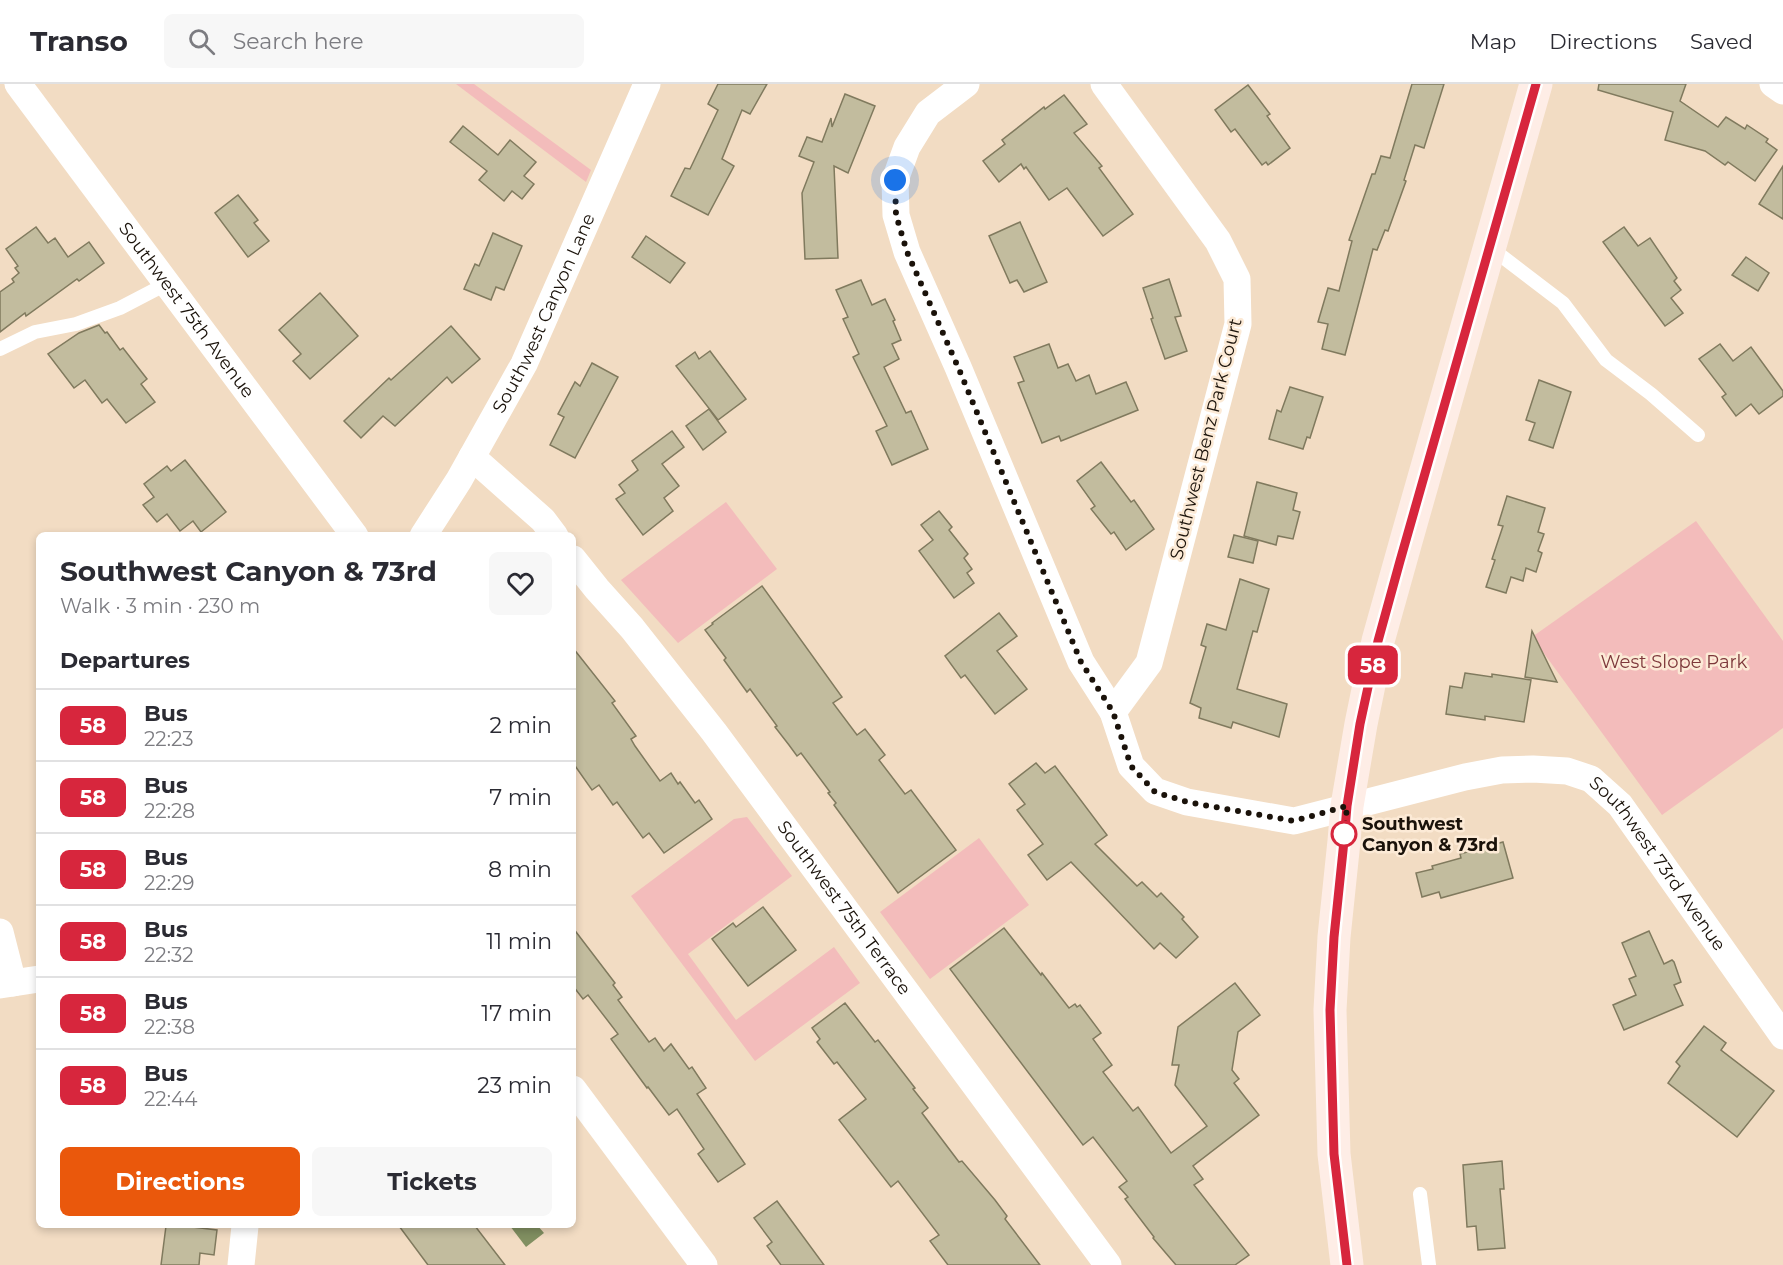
<!DOCTYPE html>
<html lang="en">
<head>
<meta charset="utf-8">
<style>
  :root { --surface:#fff; --page:#f7f7f7; --text:#2b2b33; --muted:#7c7c81; --line:#e1e1e2; --accent:#ea580c }
  body { margin:0; font-family:Montserrat,sans-serif; background:var(--page); color:var(--text); height:100vh; display:flex; flex-direction:column; font-size:22px; white-space:nowrap }
  * { box-sizing:border-box; margin:0 }
  p { font-size:20px; color:var(--muted) }
  .icon { flex:none; width:33px; height:33px; fill:none; stroke:currentColor; stroke-width:2; stroke-linecap:round; stroke-linejoin:round }
  .map { position:relative; flex:1; overflow:hidden }
  .details { position:absolute; left:36px; top:448px; width:540px; height:696px; display:flex; flex-direction:column; background:var(--surface); border-radius:9px; box-shadow:0 3px 9px #0003 }
  .details>* { flex:none }
  .badge { padding:0 12px; border-radius:9px; font-size:21px; line-height:39px }
  .you { position:absolute; width:30px; height:30px; margin:-15px; border:4px solid #fff; border-radius:50%; background:#1a73e8; box-shadow:0 0 0 9px #1a73e833 }
  .map>.badge { position:absolute; translate:-50% -50%; box-shadow:0 0 0 3px #fff }
  h2 { padding:0 24px; font-size:22px; line-height:54px }
  .round { display:grid; place-items:center; flex:none; width:63px; height:63px; border-radius:9px; background:var(--page) }
  .summary { display:flex; align-items:center; justify-content:space-between; height:102px; padding:0 24px }
  h1 { font-size:28px; font-weight:700; line-height:45px }
  .primary-button { display:flex; gap:12px; margin-top:auto; padding:12px 24px }
  .primary-button a { flex:1; height:69px; border-radius:9px; background:var(--accent); color:#fff; font-size:24px; font-weight:700; line-height:69px; text-align:center }
  .primary-button a+a { background:var(--page); color:var(--text) }
  ul { padding:0; list-style:none }
  li { display:flex; align-items:center; gap:18px; height:72px; padding:0 24px; border-top:2px solid var(--line) }
  li div { flex:1 }
  li b { display:block; font-size:22px }
  li em { font-style:normal }
  li .badge { min-width:66px; font-weight:700; text-align:center }
  header { display:flex; align-items:center; gap:36px; box-sizing:border-box; height:84px; padding:0 30px; background:var(--surface); border-bottom:2px solid var(--line) }
  header strong { font-size:28px }
  nav { display:flex; gap:33px; margin-inline-start:auto; font-size:21px }
  .search { width:420px; height:54px; background:var(--page); display:flex; align-items:center; gap:15px; box-sizing:border-box; padding:0 21px; border-radius:9px; color:var(--muted); font-size:22px }
  .map>svg:first-child { display:block }
</style>
</head>
<body>
<header>
<strong>Transo</strong>
<div class="search"><svg class="icon" aria-label="search" viewBox="0 0 24 24"><circle cx="10" cy="10" r="6"/><path d="M15 15l6 6"/></svg>Search here</div>
<nav><a>Map</a><a>Directions</a><a>Saved</a></nav>
</header>
<div class="map">
<svg width="1783" height="1181" viewBox="0 0 1783 1181">
  <rect width="100%" height="100%" fill="#f2dcc3"/>
  <g fill="#f3bcbb">
    <path d="M456,0H474L591,86L586,98Z"/>
    <path d="M726,418L777,485L678,559L621,496Z"/>
    <path d="M1696,437L1783,557V644L1662,731L1532,553Z"/>
    <path d="M747,733L792,792L688,870L736,936L834,863L860,899L755,977L631,812L734,735Z"/>
    <path d="M979,754L1029,821L930,895L880,828Z"/>
  </g>
  <path fill="#818f61" d="M510,1142H538L544,1149L526,1163Z"/>
  <g fill="#c2bc9e" stroke="#807a5e" stroke-width="1.5">
    <path d="M718,0H767L750,30L742,26L722,75L734,82L708,131L671,112L685,84L690,85L718,26L708,20Z"/>
    <path d="M1412,0H1444L1424,64L1415,61L1404,96L1406,97L1388,147L1385,146L1377,166L1373,165L1345,271L1322,265L1328,240L1318,238L1328,204L1339,207L1352,157L1349,156L1372,90H1375L1381,72L1390,74Z"/>
    <path d="M1599,0H1686L1680,17L1718,43L1726,33L1745,45L1747,41L1768,55L1766,58L1777,66L1755,97L1728,78L1725,81L1705,67L1665,56L1673,28L1598,6Z"/>
    <path d="M1248,1L1270,30L1267,32L1290,64L1268,81L1266,78L1262,81L1235,45L1231,48L1215,26Z"/>
    <path d="M845,10L875,22L848,89L834,82L838,174L805,175L802,109L814,78L799,72L807,53L822,58L831,34L832,43Z"/>
    <path d="M1064,11L1087,40L1074,49L1102,82L1099,84L1133,130L1103,152L1067,104L1049,116L1026,83L1024,85L1021,80L999,98L983,77L1005,60L1002,56L1044,23L1045,25Z"/>
    <path d="M463,42L498,71L510,56L536,78L524,92L534,100L522,115L512,107L504,117L479,96L487,87L450,58Z"/>
    <path d="M1783,82V135L1759,120Z"/>
    <path d="M238,111L258,136L254,139L269,157L248,173L215,129Z"/>
    <path d="M1020,138L1047,198L1024,208L1017,196L1010,199L989,152Z"/>
    <path d="M36,143L48,159L55,154L68,173L89,158L104,179L79,197L77,195L26,232L25,229L0,248V208L14,198L12,195L19,189L15,184L18,182L6,165Z"/>
    <path d="M1624,143L1638,162L1650,154L1677,194L1674,197L1681,206L1671,214L1683,229L1665,242L1603,158Z"/>
    <path d="M493,149L522,162L504,206L496,203L491,216L464,205L475,180L479,182Z"/>
    <path d="M646,152L685,179L670,199L632,173Z"/>
    <path d="M1746,173L1769,189L1758,207L1732,191Z"/>
    <path d="M1169,195L1181,232L1175,233L1187,267L1165,275L1151,235L1153,234L1143,204Z"/>
    <path d="M861,196L872,221L885,215L895,236L893,237L901,256L892,260L899,275L884,283L906,329L911,327L928,365L892,381L876,347L887,342L853,273L859,270L843,235L848,233L836,206Z"/>
    <path d="M320,209L358,252L310,295L293,277L301,270L279,246Z"/>
    <path d="M99,241L105,249L107,248L120,266L123,264L147,295L141,300L155,318L126,339L107,315L102,319L85,296L74,304L48,270L79,249Z"/>
    <path d="M451,242L480,275L452,299L447,293L395,342L383,332L361,354L344,337L389,294L391,296Z"/>
    <path d="M1049,260L1058,284L1068,280L1076,297L1089,291L1096,310L1126,298L1138,326L1061,357L1059,352L1042,359L1018,299L1024,297L1014,273Z"/>
    <path d="M1720,260L1733,277L1751,263L1783,307V312L1759,330L1751,320L1736,332L1722,313L1726,310L1699,275Z"/>
    <path d="M710,267L746,315L718,336L676,282L695,268L699,275Z"/>
    <path d="M592,279L618,293L575,374L550,361L564,333L558,330L575,298L580,302Z"/>
    <path d="M1539,296L1571,308L1553,364L1529,356L1535,339L1526,336Z"/>
    <path d="M1290,303L1323,313L1310,354L1307,353L1303,365L1269,355L1277,326L1281,328Z"/>
    <path d="M709,325L726,348L703,366L686,342Z"/>
    <path d="M672,347L684,363L662,380L679,402L664,414L673,427L643,451L616,415L625,409L619,401L638,386L632,377Z"/>
    <path d="M185,376L226,428L201,448L193,437L180,447L167,430L157,438L143,421L154,413L144,400L167,382L171,387Z"/>
    <path d="M1101,378L1131,418L1134,416L1154,445L1126,466L1114,448L1111,450L1091,425L1095,422L1077,397Z"/>
    <path d="M1257,398L1297,409L1293,426L1300,428L1293,455L1278,452L1276,461L1244,452Z"/>
    <path d="M1507,412L1545,424L1538,448L1544,450L1538,467L1542,469L1536,488L1526,484L1523,497L1511,493L1506,509L1486,503L1495,476L1492,475L1503,442L1498,441Z"/>
    <path d="M939,427L952,443L949,446L968,470L964,474L972,485L967,489L974,499L954,514L919,467L933,456L921,441Z"/>
    <path d="M1234,451L1258,457L1253,479L1228,473Z"/>
    <path d="M1240,495L1269,505L1257,548L1253,547L1237,605L1287,620L1279,653L1233,638L1231,644L1199,634L1201,624L1190,619L1206,563L1201,561L1207,540L1226,546Z"/>
    <path d="M762,502L842,613L833,619L857,651L865,645L885,671L879,676L905,710L911,706L956,766L898,809L834,721L836,719L828,709L830,708L801,669L797,672L789,661L775,643L777,642L750,605L747,608L724,576L726,574L705,546L713,540L712,539Z"/>
    <path d="M999,529L1017,552L997,567L1027,605L995,630L965,591L961,594L945,572Z"/>
    <path d="M1532,547L1557,598L1525,593Z"/>
    <path d="M573,564L615,617L612,619L636,652L631,655L635,662L660,697L671,689L678,700L680,698L695,719L699,716L712,735L664,769L649,749L643,754L617,718L613,721L599,701L592,706L573,679Z"/>
    <path d="M1465,589L1492,593V590L1531,596L1524,638L1485,632V636L1446,630L1450,602L1462,604Z"/>
    <path d="M1036,679L1045,689L1055,682L1107,751L1095,760L1137,802L1142,798L1157,813L1161,809L1184,833L1182,835L1198,853L1176,874L1160,859L1154,865L1071,778L1047,796L1028,771L1043,760L1017,726L1025,720L1009,700Z"/>
    <path d="M1503,758L1513,794L1441,814L1439,808L1422,813L1416,789L1433,785L1432,782L1461,774L1460,770Z"/>
    <path d="M763,823L796,866L748,902L712,855L733,839L736,843Z"/>
    <path d="M573,844L615,899L613,901L622,913L618,916L649,958L655,954L664,967L671,960L689,985L692,983L706,1004L697,1010L745,1080L718,1098L698,1070L704,1065L677,1025L669,1031L648,1003L647,1004L611,955L618,950L588,911L583,915L573,902Z"/>
    <path d="M1004,844L1041,891L1042,889L1069,924L1075,920L1077,923L1080,921L1101,949L1093,955L1112,981L1103,988L1133,1027L1138,1023L1171,1069L1207,1042L1175,1001L1179,981H1172L1178,943L1235,899L1260,931L1238,948L1232,986L1239,995L1234,999L1259,1031L1193,1082L1203,1095L1194,1101L1249,1171L1235,1181H1176L1153,1154L1154,1153L1125,1115L1128,1113L1119,1103L1127,1097L1093,1053L1083,1061L950,885Z"/>
    <path d="M1649,847L1664,880L1672,876L1674,878L1681,898L1674,901L1683,921L1624,946L1613,921L1636,911L1629,895L1636,892L1622,859Z"/>
    <path d="M845,919L875,958L878,956L915,1004L913,1005L928,1024L922,1029L959,1078L962,1077L995,1116L1007,1132L1005,1135L1040,1181H948L930,1157L939,1151L898,1097L891,1103L839,1036L866,1015L837,978L834,980L817,958L820,955L812,944Z"/>
    <path d="M1704,942L1726,959L1721,966L1774,1007L1737,1053L1668,999L1680,982L1676,978Z"/>
    <path d="M1502,1077L1504,1105H1500L1505,1164L1478,1166L1476,1142L1467,1143L1463,1081Z"/>
    <path d="M777,1117L824,1181H781L767,1162L772,1158L754,1134Z"/>
    <path d="M166,1142H184L217,1146L214,1171L200,1169L199,1181H161Z"/>
    <path d="M399,1142H475L505,1181H428Z"/>
  </g>
  <g fill="none" stroke-linecap="round" stroke-linejoin="round">
    <g stroke="#fff" stroke-width="14">
      <path d="M1491,164L1563,219L1606,276L1651,310L1698,351"/>
      <path d="M0,265L35,248L76,240L120,224L168,199"/>
      <path d="M1420,1110L1429,1181"/>
    </g>
    <g stroke="#fff" stroke-width="27">
      <path id="s1" d="M18,0L355,452"/>
      <path id="s2" d="M966,0L928,29L907,63L895,96L896,131L907,168L958,283L1081,578L1113,628L1131,682L1155,707L1187,718L1294,737L1465,693L1502,686L1533,685L1567,687L1591,695L1620,721L1783,952"/>
      <path d="M1104,0L1218,157L1237,195L1238,240L1149,579L1113,628"/>
      <path d="M1773,0L1783,7"/>
      <path d="M472,373L543,436L555,452"/>
      <path id="s3" d="M423,452L459,396L524,280L647,0"/>
      <path id="s4" d="M573,475L597,505L632,544L714,648L1108,1181"/>
      <path d="M0,848L13,899"/>
      <path d="M0,901L39,895"/>
      <path d="M573,1005L704,1181"/>
      <path d="M241,1181L245,1142"/>
    </g>
    <path stroke="#feede6" stroke-width="33" d="M1347,1181L1334,1070L1330,926L1334,853L1344,757L1347,722L1361,640L1378,557L1406,457L1536,0"/>
  </g>
  <g fill="none" stroke-linecap="round" stroke-linejoin="round">
    <g stroke="#fff" stroke-width="14">
      <path id="line" d="M1347,1181L1334,1070L1330,926L1334,853L1344,757L1347,722L1360,640L1378,557L1400,477L1536,0"/>
    </g>
    <use href="#line" stroke="#d7263d" stroke-width="9"/>
    <path stroke="#1a120a" stroke-width="6" stroke-dasharray="0 10.8" d="M895,96L896,131L907,168L958,283L1081,578L1113,628L1131,682L1155,708L1187,718L1294,737L1347,722L1344,757V750"/>
  </g>
  <circle fill="#fff" stroke="#d7263d" stroke-width="3" cx="1344" cy="750" r="12"/>
  <g text-anchor="middle" stroke-width="5" stroke-linejoin="round" paint-order="stroke">
    <g font-size="18" fill="#1a120a" stroke="#fcead6">
      <text dy="6" stroke="none"><textPath href="#s1" startOffset="282">Southwest 75th Avenue</textPath></text>
      <text dy="6" stroke="none"><textPath href="#s3" startOffset="254">Southwest Canyon Lane</textPath></text>
      <text transform="translate(1206 355) rotate(-76)" y="6">Southwest Benz Park Court</text>
      <text dy="6" stroke="none"><textPath href="#s2" startOffset="1348">Southwest 73rd Avenue</textPath></text>
      <text dy="6" stroke="none"><textPath href="#s4" startOffset="442">Southwest 75th Terrace</textPath></text>
    </g>
    <g font-size="18" fill="#7d373a" stroke="#fcead6">
      <text x="1674" y="584">West Slope Park</text>
    </g>
    <g font-size="18" font-weight="bold" fill="#1a120a" stroke="#fcead6" text-anchor="start">
      <text x="1362" y="746">Southwest<tspan x="1362" dy="21">Canyon &amp; 73rd</tspan></text>
    </g>
  </g>
</svg>
<div class="you" style="left:895px;top:96px"></div>
<b class="badge" style="left:1373px;top:581px;background:#d7263d;color:#fff">58</b>
<section class="details">
<div class="summary"><div><h1>Southwest Canyon &amp; 73rd</h1><p>Walk · 3 min · 230 m</p></div><a class="round"><svg class="icon" aria-label="heart" viewBox="0 0 24 24"><path d="M12 20l-8-8c-3-5 5-10 8-4 3-6 11-1 8 4z"/></svg></a></div>
<h2>Departures</h2>
<ul>
<li><span class="badge" style="background:#d7263d;color:#fff">58</span><div><b>Bus</b><p>22:23</p></div><em>2 min</em></li>
<li><span class="badge" style="background:#d7263d;color:#fff">58</span><div><b>Bus</b><p>22:28</p></div><em>7 min</em></li>
<li><span class="badge" style="background:#d7263d;color:#fff">58</span><div><b>Bus</b><p>22:29</p></div><em>8 min</em></li>
<li><span class="badge" style="background:#d7263d;color:#fff">58</span><div><b>Bus</b><p>22:32</p></div><em>11 min</em></li>
<li><span class="badge" style="background:#d7263d;color:#fff">58</span><div><b>Bus</b><p>22:38</p></div><em>17 min</em></li>
<li><span class="badge" style="background:#d7263d;color:#fff">58</span><div><b>Bus</b><p>22:44</p></div><em>23 min</em></li>
</ul>
<div class="primary-button"><a>Directions</a><a>Tickets</a></div>
</section>
</div>
</body>
</html>
